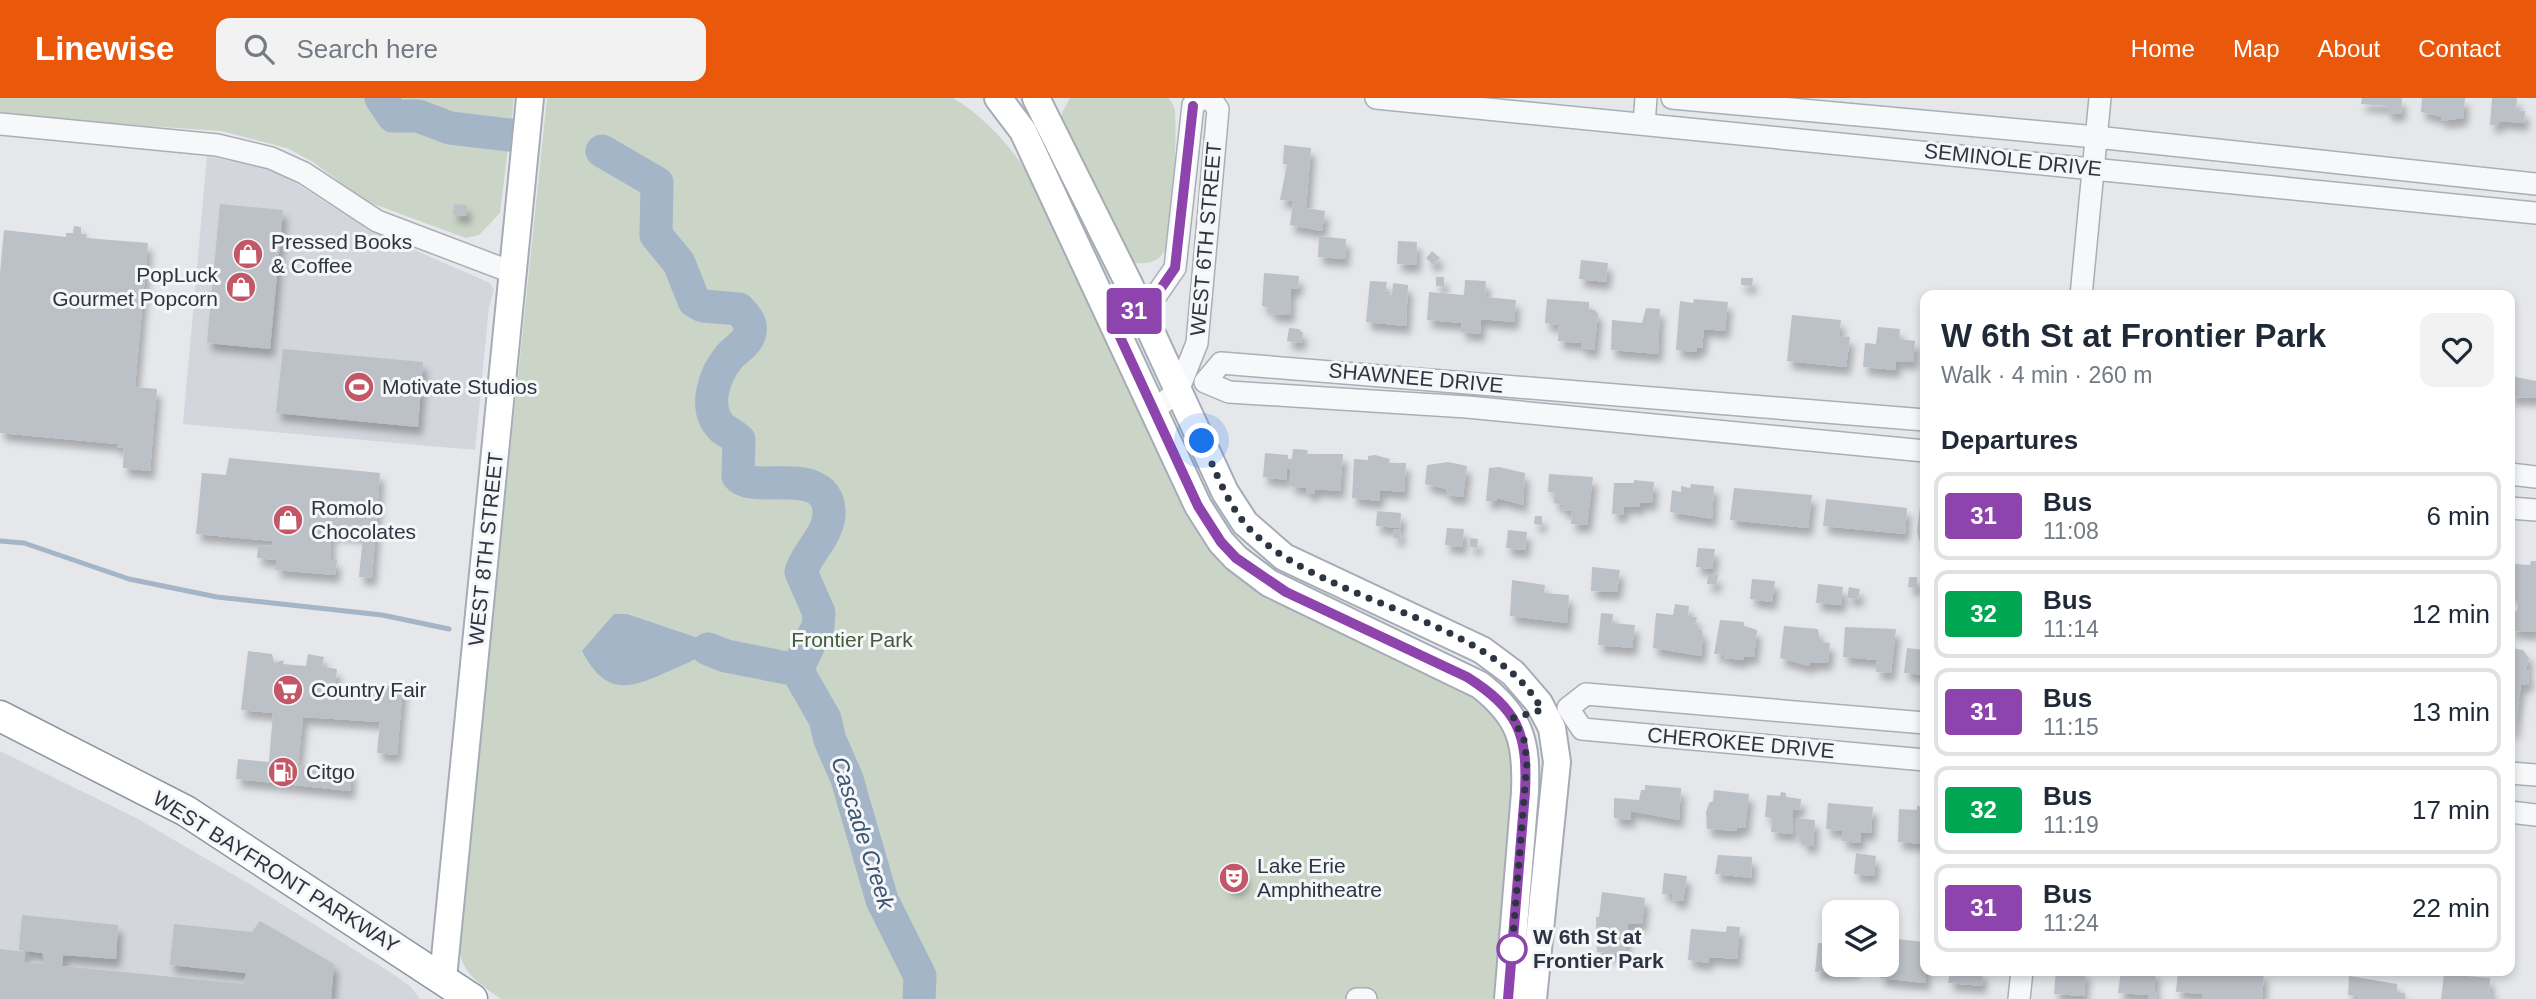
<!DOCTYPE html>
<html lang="en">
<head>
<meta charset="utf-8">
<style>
  :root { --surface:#fff; --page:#f2f2f3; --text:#1f2937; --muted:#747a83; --line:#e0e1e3; --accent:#ea580c }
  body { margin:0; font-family:Arial,sans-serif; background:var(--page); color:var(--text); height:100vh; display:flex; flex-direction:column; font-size:26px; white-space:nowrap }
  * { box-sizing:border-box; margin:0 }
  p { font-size:23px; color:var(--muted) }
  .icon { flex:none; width:38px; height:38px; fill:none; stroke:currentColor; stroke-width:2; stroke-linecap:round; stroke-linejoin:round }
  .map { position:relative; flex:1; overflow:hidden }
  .sheet { position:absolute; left:1920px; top:192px; width:595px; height:686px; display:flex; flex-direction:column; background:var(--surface); border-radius:14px; box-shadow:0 4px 10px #0003 }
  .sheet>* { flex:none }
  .badge { padding:0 14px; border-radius:5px; font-size:24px; line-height:46px }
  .tools { position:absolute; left:1822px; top:802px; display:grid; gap:14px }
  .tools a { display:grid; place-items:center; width:77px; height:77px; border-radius:14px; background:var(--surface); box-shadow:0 4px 10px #0003; font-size:35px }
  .you { position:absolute; width:35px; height:35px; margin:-18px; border:5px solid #fff; border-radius:50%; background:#1a73e8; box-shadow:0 0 0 10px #1a73e833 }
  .map>.badge { position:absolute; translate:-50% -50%; box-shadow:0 0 0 4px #fff }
  h2 { padding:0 21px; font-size:26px; line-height:63px }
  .round { display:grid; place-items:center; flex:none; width:74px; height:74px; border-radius:14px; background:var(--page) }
  .headline { display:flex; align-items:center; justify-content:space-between; height:119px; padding:0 21px }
  h1 { font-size:33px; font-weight:600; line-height:52px }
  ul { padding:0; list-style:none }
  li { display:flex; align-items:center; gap:21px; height:88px; margin:0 14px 10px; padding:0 7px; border:4px solid var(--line); border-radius:14px }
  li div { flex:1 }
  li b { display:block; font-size:26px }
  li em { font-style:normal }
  li .badge { min-width:77px; font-weight:700; text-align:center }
  header { display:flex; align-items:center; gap:42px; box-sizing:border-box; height:98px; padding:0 35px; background:var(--accent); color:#fff }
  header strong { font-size:33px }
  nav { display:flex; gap:38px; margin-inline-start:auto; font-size:24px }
  .search { width:490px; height:63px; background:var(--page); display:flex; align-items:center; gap:18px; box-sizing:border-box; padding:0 24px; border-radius:14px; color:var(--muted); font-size:26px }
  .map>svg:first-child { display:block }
</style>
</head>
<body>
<header>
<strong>Linewise</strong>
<div class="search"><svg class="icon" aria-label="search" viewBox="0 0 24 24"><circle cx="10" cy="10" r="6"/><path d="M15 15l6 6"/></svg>Search here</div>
<nav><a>Home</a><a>Map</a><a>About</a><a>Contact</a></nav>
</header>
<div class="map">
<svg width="2536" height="901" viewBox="0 0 2536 901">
  <defs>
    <filter id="shadow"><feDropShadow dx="4.5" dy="8" stdDeviation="3.5" flood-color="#0004"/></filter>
  </defs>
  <rect width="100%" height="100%" fill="#e5e7eb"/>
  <g fill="#d3d6dd">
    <path d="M207,58L263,69L286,79L371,133L490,185L494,192L489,209L475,352L183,326Z"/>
    <path d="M0,653L138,721L261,793L393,876L411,889L420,901H0Z"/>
  </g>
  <g fill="#cad4c7">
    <path d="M0,0H514L500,115L479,137L466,140L363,102L313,64L287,50L221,33L0,18Z"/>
    <path d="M547,0H953C992,24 1018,57 1041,97L1194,427C1213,456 1233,476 1262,495L1464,592C1493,611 1506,635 1516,667L1496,901H501C479,885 459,874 459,845Z"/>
    <path d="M1070,0H1168C1172,4 1175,8 1175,14C1177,31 1173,141 1166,151C1158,166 1144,167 1128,164L1062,24V15Z"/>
  </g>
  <path fill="#a4b5c7" d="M614,516H627L698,540L707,546L708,551C697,562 683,567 669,573C630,591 606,599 582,553Z"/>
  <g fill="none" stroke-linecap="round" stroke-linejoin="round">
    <path stroke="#a4b5c7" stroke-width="5" d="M0,443L24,445L129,481L217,499L382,517L449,531"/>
    <g stroke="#a4b5c7" stroke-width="33">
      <path d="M381,0L393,18H418L450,30L510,37"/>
      <path d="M602,53L657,85L656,137L679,165L694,203L703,208L739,211C745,218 752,224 750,234C748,245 736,251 729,259C714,277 703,310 721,329C726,334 733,336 739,342L738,378C753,397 829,365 829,415C829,437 807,454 801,474L819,515L818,528L797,572L825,621L830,642L847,681L882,802L920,878L919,901"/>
      <path d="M708,551L726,558L797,572"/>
    </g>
  </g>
  <g fill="#bcc0c7" filter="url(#shadow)">
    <path d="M2362,0H2402L2401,16L2387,15V8L2361,6Z"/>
    <path d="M2422,0H2465L2463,20L2441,23L2442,19L2421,14Z"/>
    <path d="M2492,0H2517L2516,12L2525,13L2524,25L2499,23V27H2490Z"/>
    <path d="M1284,47L1311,50L1306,110L1325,113L1322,133L1290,127L1293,103L1280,102L1287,66H1283Z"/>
    <path d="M220,106L283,112L270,251L207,245Z"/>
    <path d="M454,106L467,107L466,118L453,117Z"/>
    <path d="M74,128L81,129V136H86V140L148,145L135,289L157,291L150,373L123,370L124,350H117V346L0,335V175L4,132L66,139V135H73Z"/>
    <path d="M1319,138L1346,141L1345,161L1318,159Z"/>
    <path d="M1398,143L1417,144L1416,167L1397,166Z"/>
    <path d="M1432,153L1440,160L1433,167L1426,160Z"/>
    <path d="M1581,162L1608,165L1606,184L1579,181Z"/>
    <path d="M1264,175L1299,178L1298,190L1291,191L1290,217L1270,216L1271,210L1262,208Z"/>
    <rect x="1436" y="179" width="8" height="9"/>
    <path d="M1741,180H1753L1752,188L1741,187Z"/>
    <path d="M1465,182L1486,183L1485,199L1516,202L1514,224L1481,221L1480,236L1461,234L1462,225L1427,222L1429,194L1464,197Z"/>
    <path d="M1370,183L1387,184L1385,196L1392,197L1393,185L1408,187L1406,228L1366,224Z"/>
    <path d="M1547,201L1589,204V211L1595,212L1598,216L1594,252L1581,250V245L1558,243L1559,227L1545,225Z"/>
    <path d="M1694,201L1728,204L1725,233L1704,231L1702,250L1697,249V254L1676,252L1680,203L1693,205Z"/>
    <path d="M1646,210L1660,211L1658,256L1611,252L1612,222L1642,225Z"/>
    <path d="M1792,217L1841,222L1839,238L1850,239L1846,269L1787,263Z"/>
    <path d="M1878,229L1900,231L1899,241L1915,243L1913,264L1896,263V272L1863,269L1865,245L1876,246Z"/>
    <path d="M1289,230L1299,231L1303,235L1301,245L1287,243Z"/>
    <path d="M283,251L423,264L418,329L276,315Z"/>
    <path d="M2511,278L2536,283V300L2510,299Z"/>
    <path d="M1293,351L1308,352L1307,356H1343L1340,393L1315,391L1314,396L1306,395L1307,390L1290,388L1291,371H1287L1286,382L1263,379L1265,355L1288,357V361H1292Z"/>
    <path d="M1375,357L1390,361L1389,365H1406L1404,394L1380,392L1379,403L1352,400L1354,361L1368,362V358Z"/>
    <path d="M229,360L380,375L372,480L359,479L363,437L331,435L330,462H337L335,477L275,472L277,462L257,460L258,447L272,448L273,443L196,436L202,375L226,377Z"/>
    <path d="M1448,364L1467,368L1463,399L1446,397V391L1425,386L1427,367Z"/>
    <path d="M1499,369L1525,375L1523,407L1497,400V403H1486L1489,370Z"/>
    <path d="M1549,376L1593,379L1587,427L1571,426L1572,413L1562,412V407L1554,405L1555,394H1548Z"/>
    <path d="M1634,382L1654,384L1652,405L1640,404V409L1624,408L1623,417L1612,416L1614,385H1634Z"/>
    <path d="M1691,386L1714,388L1712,421L1670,414L1672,392L1681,394V388L1690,390Z"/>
    <path d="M1734,390L1812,397L1808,430L1730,422Z"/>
    <path d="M1826,401L1907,410L1905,436L1823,428Z"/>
    <path d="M1920,409L1925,410V443L1919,442L1917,433Z"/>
    <path d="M1377,413L1401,415L1400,430L1376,428Z"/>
    <path d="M1535,418H1542V427L1534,426Z"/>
    <path d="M1447,430L1464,431L1462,449L1445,447Z"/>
    <path d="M1394,431L1401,432L1400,441L1393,440Z"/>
    <path d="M1508,432L1527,434L1525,452L1506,450Z"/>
    <path d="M1470,440L1478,441L1477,450L1470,449Z"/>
    <path d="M1698,450L1715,451L1712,471L1696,469Z"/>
    <path d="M2531,463H2536V534L2515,533L2511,531L2513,512L2517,513L2519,499L2510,498V480H2513L2515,466L2530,467Z"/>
    <path d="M1592,469L1620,472L1617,494L1591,493Z"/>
    <path d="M1708,477H1718L1716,487L1707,486Z"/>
    <path d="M1909,479H1917V490L1908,489Z"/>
    <path d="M1752,481L1775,483L1772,504L1750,501Z"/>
    <path d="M1512,482L1545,487L1544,495L1569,497L1567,525L1510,518Z"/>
    <path d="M1818,486L1843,489L1841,507L1816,505Z"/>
    <path d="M1849,489L1860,491L1858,501L1847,500Z"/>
    <path d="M1675,506L1689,508L1688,518L1697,519L1694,530L1701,531L1703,537L1701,558L1653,550L1656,515L1673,517Z"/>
    <path d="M1601,515L1613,516L1612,525L1635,527L1632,550L1598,547Z"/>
    <path d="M1720,522L1744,524V528L1757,532L1754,559L1744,558L1743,562L1724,560L1725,557L1714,556Z"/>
    <path d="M1784,528L1818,531L1820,544L1830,545L1828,564L1810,565L1809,568L1780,560Z"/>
    <path d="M1845,529L1896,531L1891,575L1876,574L1877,562L1843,559Z"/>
    <path d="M1907,550L1925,552V577L1904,575Z"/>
    <path d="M2510,550L2523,552L2529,560L2526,572L2529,573L2528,587L2521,586L2514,634L2510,633Z"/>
    <path d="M248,553L272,556L274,565L284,562L283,566L306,568L308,556L324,559L322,569L337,571L335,590L382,595L383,587L403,589L397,657L377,655L380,624L303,619L298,667L352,672L350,693L236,681L238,661L269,664L273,615L241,612Z"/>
    <path d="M1645,687L1681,690L1679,722L1631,713V722L1614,720V700L1639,702L1641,692H1645Z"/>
    <path d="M1714,692L1749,696L1745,730L1737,729V733L1707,731L1706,714L1709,705L1713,703Z"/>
    <path d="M1781,694L1786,695V699L1801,701L1800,712L1793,711L1792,736L1771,734L1772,719H1765L1767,697L1780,698Z"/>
    <path d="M1828,705L1873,709L1871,735L1861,734L1860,745L1842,743L1843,733L1826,731Z"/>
    <path d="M1917,708L1924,709L1925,713V746L1898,744L1899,711L1917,712Z"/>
    <path d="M1796,720L1815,722L1813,748L1803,747V740L1796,739Z"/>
    <path d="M1856,755L1876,758L1874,778L1854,776Z"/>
    <path d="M1718,757L1752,759L1751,780L1715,776Z"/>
    <circle cx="1234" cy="780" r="11"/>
    <path d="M1664,775L1687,778L1683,803L1672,802L1673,796H1662Z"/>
    <path d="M1602,794L1645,800L1642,826L1628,825L1625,857L1597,854L1596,819H1599Z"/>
    <path d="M1922,799H1925V818L1920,817Z"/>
    <path d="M22,817L118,827L116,861L63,857L62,868L244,886L246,875L170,867L174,826L252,834L260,823L334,866L331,901H0V851L25,854L24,864L46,866L42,855L19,852Z"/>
    <path d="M1727,828L1740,829L1737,861L1709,859L1708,865L1688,862L1691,831L1726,834Z"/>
    <path d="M1896,841L1925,844L1926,885L1880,880L1882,866H1886V854L1894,855Z"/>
    <path d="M1818,845L1834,846V866H1856L1855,872L1815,874Z"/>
    <path d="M1950,873H1983L1982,888L1948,885Z"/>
    <path d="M2056,873H2086L2084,898L2054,896Z"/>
    <path d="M2121,873H2156L2154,893H2157L2156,901H2148V897L2118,895Z"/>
    <path d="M2178,873L2264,875L2262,901H2202L2203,896L2176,894Z"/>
    <path d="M2444,876L2490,880L2489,894H2493V901H2441Z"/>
    <path d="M2349,878L2397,886V894L2405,895V901H2357V898L2348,897Z"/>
  </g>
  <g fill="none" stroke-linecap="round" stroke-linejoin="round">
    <g stroke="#aaaeb5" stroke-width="24">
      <g id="minor">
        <path d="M1376,0L2536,115"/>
        <path d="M1672,0L2096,39L2536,86"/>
        <path d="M0,26L217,47L271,60L304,75L377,123L514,175"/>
        <path d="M1644,26L1646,0"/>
        <path d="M2081,198L2100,0"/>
        <path d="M1114,226L1157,196L1175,170L1193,7L1203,0"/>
        <path d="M1154,312L1178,293L1197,245L1218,11L1210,0"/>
        <path d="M1925,322L1221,265L1205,284L1229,294L1467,309L1925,353"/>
        <path d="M2510,376L2536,379"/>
        <path d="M2510,410L2536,412"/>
        <path d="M1925,625L1586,596L1568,610L1582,631L1925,662"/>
        <path d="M2510,675L2536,677"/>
        <path d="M2510,714L2536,717"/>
        <path d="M1357,901H1366"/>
        <path d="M2019,901L2022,873"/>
      </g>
    </g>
    <g stroke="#a5acb6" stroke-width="30">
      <g id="major">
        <path d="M998,0L1023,33L1198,408L1221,444L1236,460L1269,485L1480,587C1521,619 1527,644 1525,694L1508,901"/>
        <path d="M1036,0L1129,186L1225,394L1245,425L1284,459L1482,552L1513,575L1539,605L1552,630L1557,664L1533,901"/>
        <path d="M443,880L530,0"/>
      </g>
    </g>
    <g stroke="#8d95a0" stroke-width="33">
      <path id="highway" d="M0,618L186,713L472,901"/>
    </g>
    <use href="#minor" stroke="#f7f8fa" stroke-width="21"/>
    <use href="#major" stroke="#fff" stroke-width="26"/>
    <use href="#highway" stroke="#fff" stroke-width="30"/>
  </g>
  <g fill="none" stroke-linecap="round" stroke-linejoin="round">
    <g stroke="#fff" stroke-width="16">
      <path id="line" d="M1193,8L1175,170L1157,196L1114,226L1198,408L1221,444L1236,460L1286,494L1467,579C1518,611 1528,636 1525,694L1508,901"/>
    </g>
    <use href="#line" stroke="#8e44ad" stroke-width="10"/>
    <path stroke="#2e3542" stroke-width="7" stroke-dasharray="0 12.6" d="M1202,343C1217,376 1230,415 1258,439C1332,506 1495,523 1542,612L1513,620L1524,642L1527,664L1512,851"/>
  </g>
  <defs>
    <g id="shop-disc" transform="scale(1.575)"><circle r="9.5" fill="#c35767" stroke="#f4f6f8"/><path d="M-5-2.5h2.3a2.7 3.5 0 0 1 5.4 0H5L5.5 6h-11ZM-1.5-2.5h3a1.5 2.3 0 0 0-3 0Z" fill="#fff"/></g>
    <g id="stadium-disc" transform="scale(1.575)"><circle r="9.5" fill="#c35767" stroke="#f4f6f8"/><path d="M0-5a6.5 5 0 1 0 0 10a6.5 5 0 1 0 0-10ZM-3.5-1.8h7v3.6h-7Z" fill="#fff"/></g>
    <g id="supermarket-disc" transform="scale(1.575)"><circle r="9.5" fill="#c35767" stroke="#f4f6f8"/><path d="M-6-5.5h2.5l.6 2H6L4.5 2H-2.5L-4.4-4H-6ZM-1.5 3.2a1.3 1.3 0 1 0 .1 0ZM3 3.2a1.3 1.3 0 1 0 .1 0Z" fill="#fff"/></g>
    <g id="fuel-disc" transform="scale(1.575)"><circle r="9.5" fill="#c35767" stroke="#f4f6f8"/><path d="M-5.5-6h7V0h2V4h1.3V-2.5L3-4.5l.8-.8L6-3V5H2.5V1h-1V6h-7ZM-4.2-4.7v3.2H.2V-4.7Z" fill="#fff"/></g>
    <g id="theatre-disc" transform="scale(1.575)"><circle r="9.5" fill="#c35767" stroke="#f4f6f8"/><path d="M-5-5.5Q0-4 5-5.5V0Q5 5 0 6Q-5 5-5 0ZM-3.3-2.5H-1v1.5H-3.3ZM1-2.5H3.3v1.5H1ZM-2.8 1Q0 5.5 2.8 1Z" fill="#fff"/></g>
  </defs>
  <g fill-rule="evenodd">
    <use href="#shop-disc" x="248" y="156"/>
    <use href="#shop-disc" x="241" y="189"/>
    <use href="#stadium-disc" x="359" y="289"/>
    <use href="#shop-disc" x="288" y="422"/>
    <use href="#supermarket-disc" x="288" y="592"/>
    <use href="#fuel-disc" x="283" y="674"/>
    <use href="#theatre-disc" x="1234" y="780"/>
  </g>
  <circle fill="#fff" stroke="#8e44ad" stroke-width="3.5" cx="1512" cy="851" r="14"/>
  <g text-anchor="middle" stroke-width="6" stroke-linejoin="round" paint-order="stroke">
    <g font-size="21" fill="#2e3542" stroke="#f4f6f8">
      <text transform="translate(2013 62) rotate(6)" y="7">SEMINOLE DRIVE</text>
      <text transform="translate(1206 141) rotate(-85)" y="7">WEST 6TH STREET</text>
      <text transform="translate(1416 280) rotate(5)" y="7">SHAWNEE DRIVE</text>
      <text transform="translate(486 451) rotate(-84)" y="7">WEST 8TH STREET</text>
      <text transform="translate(1741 645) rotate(5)" y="7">CHEROKEE DRIVE</text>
      <text transform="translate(276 774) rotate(32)" y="7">WEST BAYFRONT PARKWAY</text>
    </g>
    <g font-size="21" fill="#2e3542" stroke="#f4f6f8" text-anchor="start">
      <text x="271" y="151">Pressed Books<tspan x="271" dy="24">&amp; Coffee</tspan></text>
      <text x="218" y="184" text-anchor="end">PopLuck<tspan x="218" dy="24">Gourmet Popcorn</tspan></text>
      <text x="382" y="296">Motivate Studios</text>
      <text x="311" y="417">Romolo<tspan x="311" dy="24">Chocolates</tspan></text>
      <text x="311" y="599">Country Fair</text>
      <text x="306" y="681">Citgo</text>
      <text x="1257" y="775">Lake Erie<tspan x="1257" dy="24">Amphitheatre</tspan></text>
    </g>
    <g font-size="21" fill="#425c3c" stroke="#f4f6f8">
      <text x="852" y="549">Frontier Park</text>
    </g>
    <g font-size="21" font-weight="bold" fill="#2e3542" stroke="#f4f6f8" text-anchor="start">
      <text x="1533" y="846">W 6th St at<tspan x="1533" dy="24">Frontier Park</tspan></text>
    </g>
    <g font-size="23" font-style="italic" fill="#3b5472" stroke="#f4f6f8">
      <text transform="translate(863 735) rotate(72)" y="8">Cascade Creek</text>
    </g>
  </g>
</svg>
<div class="tools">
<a><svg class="icon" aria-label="layers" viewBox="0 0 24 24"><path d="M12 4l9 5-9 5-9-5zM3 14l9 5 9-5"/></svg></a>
</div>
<div class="you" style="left:1202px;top:343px"></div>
<b class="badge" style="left:1134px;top:213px;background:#8e44ad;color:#fff">31</b>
<section class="sheet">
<div class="headline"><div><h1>W 6th St at Frontier Park</h1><p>Walk · 4 min · 260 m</p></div><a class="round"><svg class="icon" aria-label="heart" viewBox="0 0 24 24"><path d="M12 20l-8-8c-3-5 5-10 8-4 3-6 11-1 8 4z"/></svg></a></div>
<h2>Departures</h2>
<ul>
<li><span class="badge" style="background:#8e44ad;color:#fff">31</span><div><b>Bus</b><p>11:08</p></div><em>6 min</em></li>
<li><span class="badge" style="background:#00a651;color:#fff">32</span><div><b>Bus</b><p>11:14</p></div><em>12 min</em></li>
<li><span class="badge" style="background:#8e44ad;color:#fff">31</span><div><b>Bus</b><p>11:15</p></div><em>13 min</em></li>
<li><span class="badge" style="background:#00a651;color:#fff">32</span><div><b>Bus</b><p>11:19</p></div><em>17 min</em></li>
<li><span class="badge" style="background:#8e44ad;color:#fff">31</span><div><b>Bus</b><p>11:24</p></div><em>22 min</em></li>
</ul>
</section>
</div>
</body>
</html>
